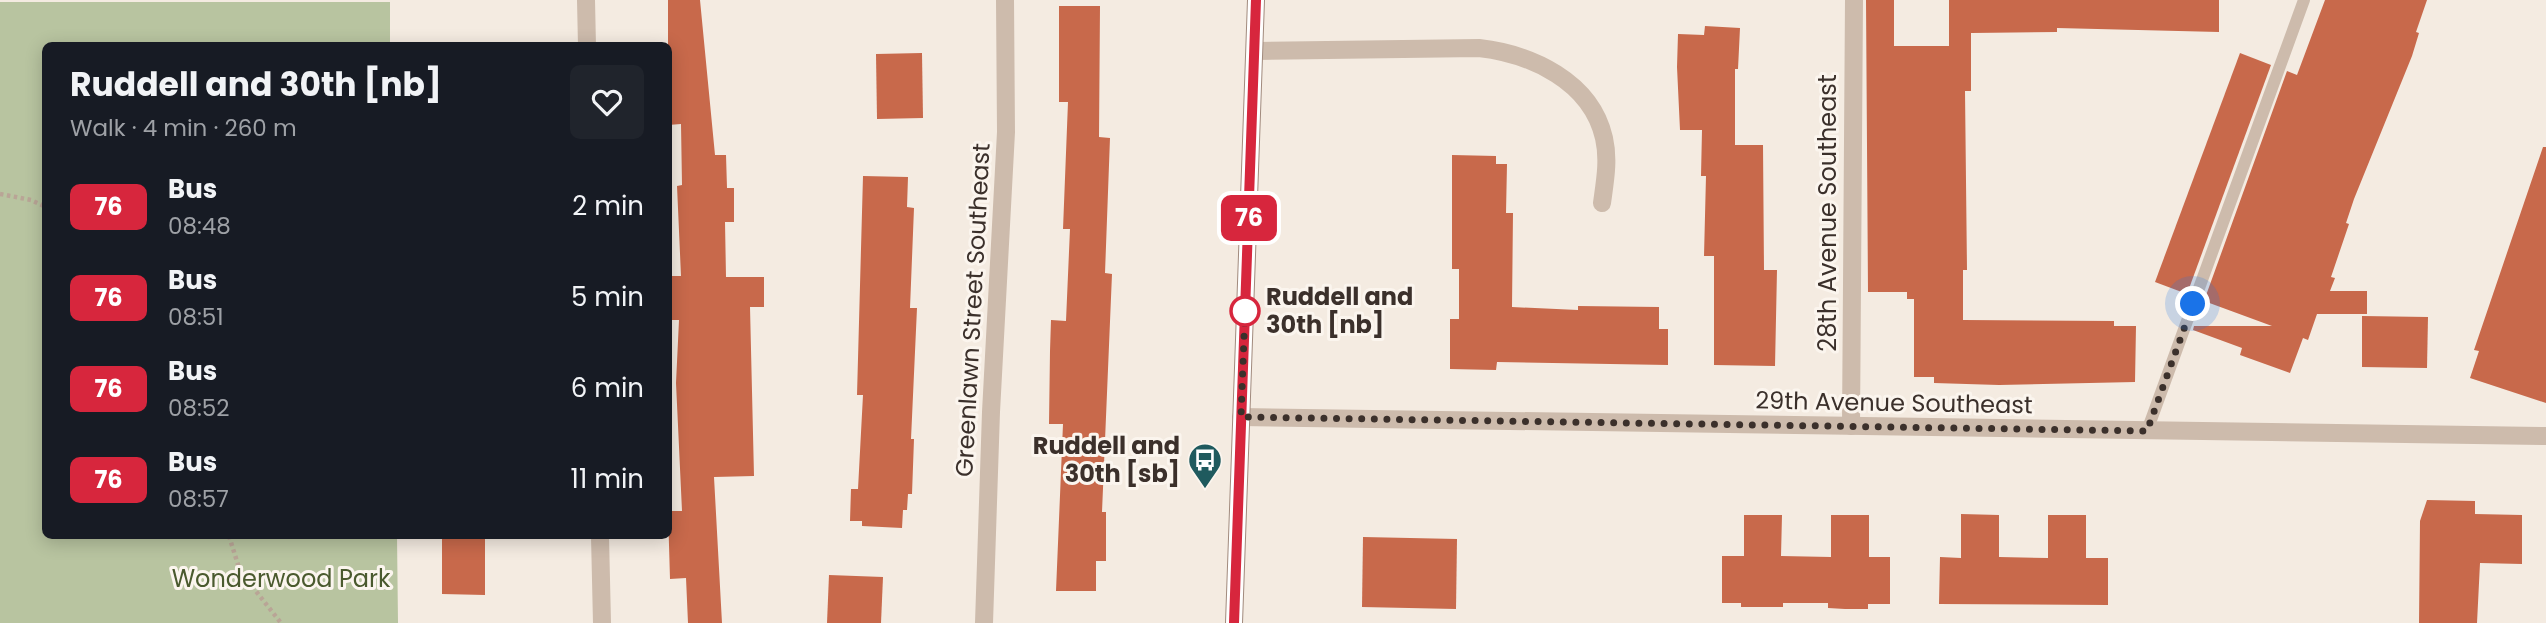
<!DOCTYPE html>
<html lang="en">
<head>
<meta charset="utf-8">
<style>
  :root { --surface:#171b24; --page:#20242c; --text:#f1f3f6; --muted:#9ea1a6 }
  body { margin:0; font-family:Poppins,sans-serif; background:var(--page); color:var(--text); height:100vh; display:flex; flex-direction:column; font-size:26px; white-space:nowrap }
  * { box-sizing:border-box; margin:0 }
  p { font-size:23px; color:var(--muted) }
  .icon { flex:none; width:38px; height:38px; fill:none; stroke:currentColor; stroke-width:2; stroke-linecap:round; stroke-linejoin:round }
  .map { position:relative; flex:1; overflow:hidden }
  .panel { position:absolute; left:42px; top:42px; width:630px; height:497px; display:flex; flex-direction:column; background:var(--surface); border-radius:10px; box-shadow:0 4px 18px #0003 }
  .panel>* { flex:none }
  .badge { padding:0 14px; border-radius:10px; font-size:24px; line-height:46px }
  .you { position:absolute; width:35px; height:35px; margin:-18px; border:5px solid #fff; border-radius:50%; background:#1a73e8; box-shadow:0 0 0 10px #1a73e833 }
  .map>.badge { position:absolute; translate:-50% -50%; box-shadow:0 0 0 4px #fff }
  .round { display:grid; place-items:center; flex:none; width:74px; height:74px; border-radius:10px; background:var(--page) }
  .overview { display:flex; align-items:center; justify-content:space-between; height:119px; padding:0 28px }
  h1 { font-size:33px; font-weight:700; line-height:52px }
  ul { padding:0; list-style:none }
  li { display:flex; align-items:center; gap:21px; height:91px; padding:0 28px }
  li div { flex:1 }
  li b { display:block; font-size:26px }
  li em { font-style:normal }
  li .badge { min-width:77px; font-weight:700; text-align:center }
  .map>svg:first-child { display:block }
</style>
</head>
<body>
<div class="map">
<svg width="2546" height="623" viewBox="0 0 2546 623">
  <rect width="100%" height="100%" fill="#f4ebe1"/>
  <path fill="#b8c4a0" d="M0,2H390V45L46,46V536H397L398,623H0Z"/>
  <g fill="#c8694b">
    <path d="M668,0H700L715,155H726L727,188H734V222H725L726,277H764V307H750L754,476L714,477L722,623H688L686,578L670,579L668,511H682L676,383L679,320H668V276H681L677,186L682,185L681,124L668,125Z"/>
    <path d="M1866,0H1894V46H1949V0H2219V32L2057,28V32L1971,33V91H1965L1967,270H1963V320L2114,321V326H2136L2135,382L1999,385L1934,383V377H1914V299H1907V292H1868Z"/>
    <path d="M2325,0H2427L2416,32L2419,33L2412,56L2354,199L2346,223L2349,224L2331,277L2335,278L2330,291H2367V314H2317L2308,340L2303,338L2290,373L2240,355L2242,348L2193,330L2194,326H2272L2204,301L2287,71L2297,75Z"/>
    <path d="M1059,6H1100L1099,137L1110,138L1105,273L1112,274L1102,512H1106V561H1096V591H1056L1063,424H1049L1050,351L1051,320L1066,321L1070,229H1063L1068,102H1059Z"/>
    <path d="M1705,26L1740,28L1738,69H1735V145H1763L1764,270H1777L1775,366L1714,365V256H1704L1706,176H1701L1702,130H1680L1677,67L1678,34L1704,35Z"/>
    <path d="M922,53L923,118L877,119L876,54Z"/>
    <path d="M2240,53L2271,65L2187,294L2155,282Z"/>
    <path d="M2543,147H2546V403L2470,378L2479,351L2474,350Z"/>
    <path d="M1452,155L1496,156V164H1507L1506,213H1513L1512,307L1578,310V306L1659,307V329H1668V365L1497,362L1496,370L1450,369V319H1459V269H1452Z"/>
    <path d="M863,176L908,177L907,207L914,208L910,308H917L911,439H914L912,494H908L907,510H903L902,528L862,526V521H850L851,489H858L863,395H857Z"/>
    <path d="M2362,316L2428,317L2427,368L2362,367Z"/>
    <path d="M2427,500L2475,501V514L2522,515V564L2480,563L2477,623H2419L2420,521Z"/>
    <path d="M1961,514L1999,515V557L2048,558V515H2086V558H2108V605L1939,604L1940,557L1961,558Z"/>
    <path d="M1744,515H1782L1781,556L1831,557V515H1869V557H1890V604H1868V609H1845L1828,608V603H1783V607H1741V603H1722V556H1744Z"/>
    <path d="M442,536H485V595L442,594Z"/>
    <path d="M1363,537L1457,539L1456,609L1362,607Z"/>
    <path d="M829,575L883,577L881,623H827Z"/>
  </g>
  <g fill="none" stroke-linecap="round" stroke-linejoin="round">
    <g stroke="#b9a596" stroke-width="4.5" stroke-dasharray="3.5 3.5" stroke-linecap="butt">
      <path d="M0,194L31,200L46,207"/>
      <path d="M229,536L240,571L281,623"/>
    </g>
    <path stroke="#cdbbac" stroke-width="12" d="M2147,431L2304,0"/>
    <g stroke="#cdbbac" stroke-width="18">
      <path d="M586,0L587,46"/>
      <path d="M1256,51L1479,48C1531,54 1591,81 1604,138C1609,160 1605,181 1602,203"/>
      <path d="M1241,417L2546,436"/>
      <path d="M1851,426L1854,0"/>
      <path d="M600,536L602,623"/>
      <path d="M984,623L991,412L1006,132L1005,0"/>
    </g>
    <path stroke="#a18a7d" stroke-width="18" d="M1234,623L1256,0"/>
  </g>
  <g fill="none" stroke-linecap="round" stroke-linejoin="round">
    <g stroke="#fff" stroke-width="16">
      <path id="line" d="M1234,623L1256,0"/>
    </g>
    <use href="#line" stroke="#d7263d" stroke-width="10"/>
    <path stroke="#3b302b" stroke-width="7" stroke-dasharray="0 12.6" d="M1245,311L1241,417L2147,431L2193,304"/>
  </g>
  <defs>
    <g id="bus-pin" transform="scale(1.75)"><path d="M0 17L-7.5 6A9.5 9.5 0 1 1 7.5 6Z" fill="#1f5a5e" stroke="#fbf5ee"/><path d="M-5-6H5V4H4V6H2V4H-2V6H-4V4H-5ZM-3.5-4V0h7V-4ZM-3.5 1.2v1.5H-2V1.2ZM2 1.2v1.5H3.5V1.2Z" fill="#fff"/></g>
  </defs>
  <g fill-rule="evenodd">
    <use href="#bus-pin" x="1205" y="460"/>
  </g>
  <circle fill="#fff" stroke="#d7263d" stroke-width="3.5" cx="1245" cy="311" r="14"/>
  <g text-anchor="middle" stroke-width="6" stroke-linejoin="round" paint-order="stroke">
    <g font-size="24" fill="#3b302b" stroke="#fbf5ee">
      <text transform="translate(1828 213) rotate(-90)" y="8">28th Avenue Southeast</text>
      <text transform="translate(973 310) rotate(-87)" y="8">Greenlawn Street Southeast</text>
      <text transform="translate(1894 403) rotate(1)" y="8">29th Avenue Southeast</text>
    </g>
    <g font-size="24" font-weight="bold" fill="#3b302b" stroke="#fbf5ee" text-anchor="start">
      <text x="1266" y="305">Ruddell and<tspan x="1266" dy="28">30th [nb]</tspan></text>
    </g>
    <g font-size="24" font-weight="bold" fill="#3b302b" stroke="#fbf5ee" text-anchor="end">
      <text x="1180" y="454">Ruddell and<tspan x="1180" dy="28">30th [sb]</tspan></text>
    </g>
    <g font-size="24" fill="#4a5a2e" stroke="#fbf5ee">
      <text x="281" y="587">Wonderwood Park</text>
    </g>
  </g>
</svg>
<div class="you" style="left:2193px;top:304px"></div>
<b class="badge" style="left:1249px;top:218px;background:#d7263d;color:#fff">76</b>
<section class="panel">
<div class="overview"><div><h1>Ruddell and 30th [nb]</h1><p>Walk · 4 min · 260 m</p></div><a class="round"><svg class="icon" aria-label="heart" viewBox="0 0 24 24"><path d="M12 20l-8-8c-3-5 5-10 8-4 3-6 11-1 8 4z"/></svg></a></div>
<ul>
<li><span class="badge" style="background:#d7263d;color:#fff">76</span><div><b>Bus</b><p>08:48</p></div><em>2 min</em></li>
<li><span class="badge" style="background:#d7263d;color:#fff">76</span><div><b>Bus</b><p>08:51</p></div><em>5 min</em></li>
<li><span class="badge" style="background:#d7263d;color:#fff">76</span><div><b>Bus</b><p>08:52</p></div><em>6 min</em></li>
<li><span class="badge" style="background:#d7263d;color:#fff">76</span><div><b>Bus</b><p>08:57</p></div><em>11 min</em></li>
</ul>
</section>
</div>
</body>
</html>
